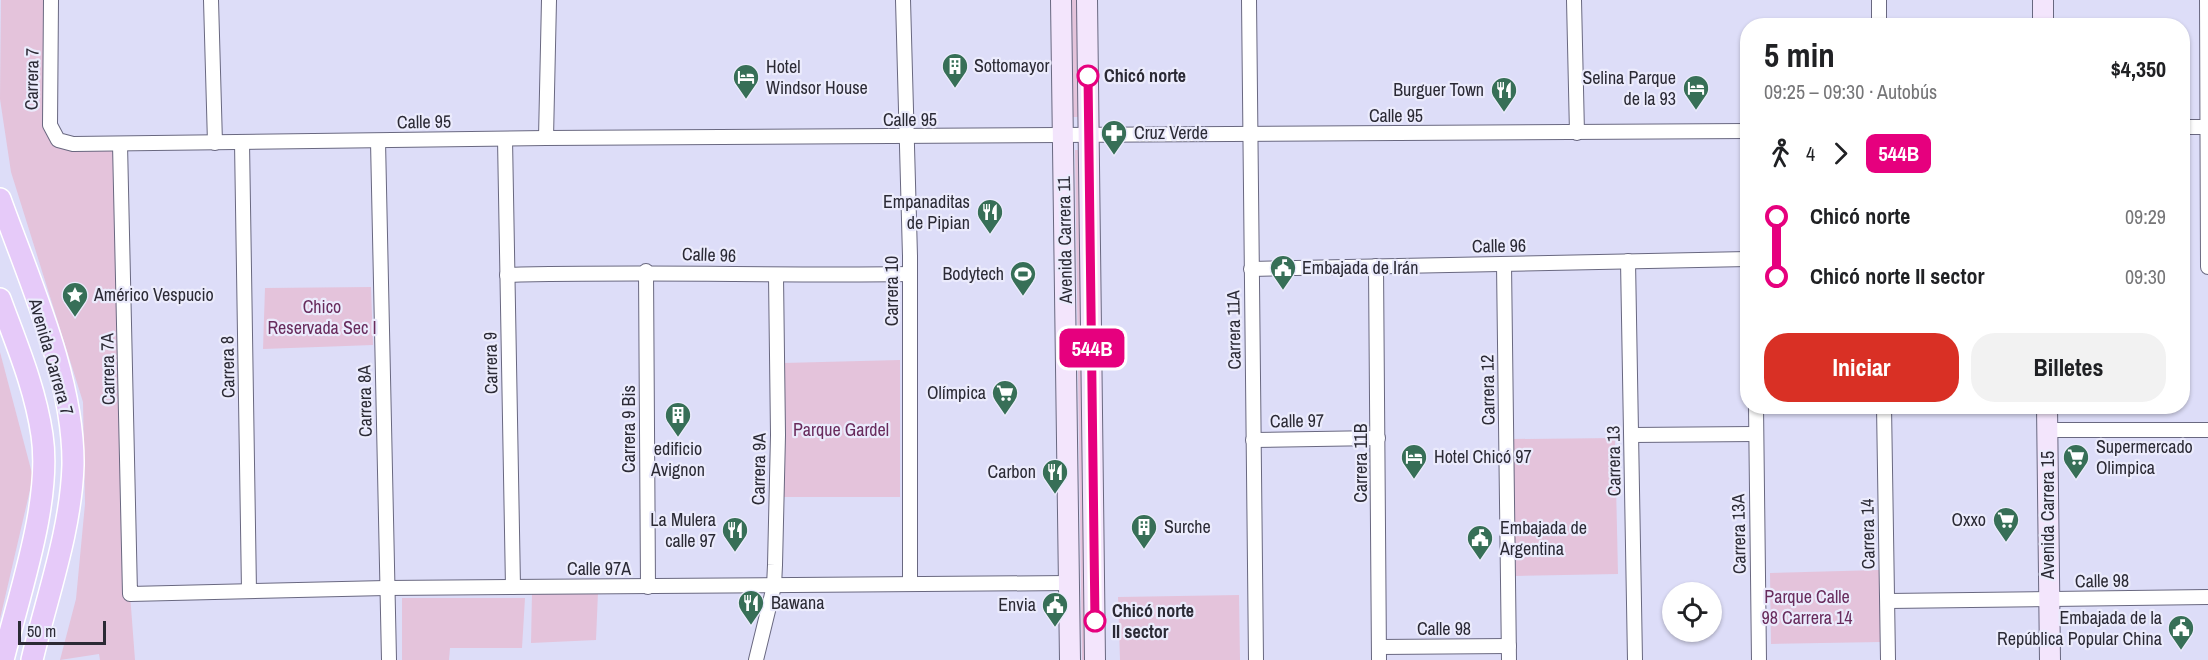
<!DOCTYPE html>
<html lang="es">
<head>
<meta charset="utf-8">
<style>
  :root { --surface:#fff; --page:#f2f2f2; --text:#202124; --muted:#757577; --accent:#d93025 }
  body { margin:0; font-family:"Archivo Narrow",sans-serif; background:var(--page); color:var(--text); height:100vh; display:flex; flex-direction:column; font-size:22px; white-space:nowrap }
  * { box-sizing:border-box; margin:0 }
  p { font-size:20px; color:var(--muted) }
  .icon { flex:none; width:33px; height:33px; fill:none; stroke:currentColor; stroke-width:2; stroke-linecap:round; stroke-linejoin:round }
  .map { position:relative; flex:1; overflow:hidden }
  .panel { position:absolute; left:1740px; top:18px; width:450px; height:396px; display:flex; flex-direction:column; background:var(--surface); border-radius:24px; box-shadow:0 2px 4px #0004 }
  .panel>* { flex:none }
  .badge { padding:0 12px; border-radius:9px; font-size:21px; line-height:39px }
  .fabs { position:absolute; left:1662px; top:582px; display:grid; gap:12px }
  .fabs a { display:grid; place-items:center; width:60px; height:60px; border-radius:50%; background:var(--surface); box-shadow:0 2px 4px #0004; font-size:30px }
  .scale { position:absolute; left:18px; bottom:15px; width:88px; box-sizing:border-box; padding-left:6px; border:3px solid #2b2a35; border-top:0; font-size:16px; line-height:21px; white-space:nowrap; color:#2b2a35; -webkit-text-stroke:4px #ebebfc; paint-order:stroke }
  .map>.badge { position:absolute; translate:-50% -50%; box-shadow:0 0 0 3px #fff }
  .legs { display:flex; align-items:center; gap:9px; height:66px; padding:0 24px; font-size:20px }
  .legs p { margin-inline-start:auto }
  .summary { display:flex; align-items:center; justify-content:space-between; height:102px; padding:0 24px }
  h1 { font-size:33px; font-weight:700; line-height:45px }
  .action { display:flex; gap:12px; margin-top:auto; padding:12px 24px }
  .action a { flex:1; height:69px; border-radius:24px; background:var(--accent); color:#fff; font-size:24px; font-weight:700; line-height:69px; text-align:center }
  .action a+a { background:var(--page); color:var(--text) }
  ul { padding:0 24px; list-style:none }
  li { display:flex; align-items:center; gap:21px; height:60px; font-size:22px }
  li i { display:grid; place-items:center; width:9px; height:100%; margin:0 8px; background:currentColor }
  li i::after { content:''; width:15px; height:15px; margin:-8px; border:4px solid; border-radius:50%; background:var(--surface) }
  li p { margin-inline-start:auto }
  li:first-child i { background:linear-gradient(#0000 50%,currentColor 0) }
  li:last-child i { background:linear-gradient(currentColor 50%,#0000 0) }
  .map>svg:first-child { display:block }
</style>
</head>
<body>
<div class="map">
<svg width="2208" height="660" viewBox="0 0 2208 660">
  <rect width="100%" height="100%" fill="#ddddf8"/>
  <g fill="#e4c3db">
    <path d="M1,0H51L49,114L58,140L120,144L130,594L135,660H100L99,654L60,660L76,599L85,504L83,402L11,172L0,99Z"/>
    <path d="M1072,0H1083L1084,117H1073Z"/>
    <path d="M1075,150H1085L1092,660H1082Z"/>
    <path d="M371,287L373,345L263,349L265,288Z"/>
    <path d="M0,352L33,477L0,619Z"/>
    <path d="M900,360V497H783V363Z"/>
    <path d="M1615,438L1618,574L1515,576L1512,439Z"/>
    <path d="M1879,570L1881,642L1771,644L1770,573Z"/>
    <path d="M598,592L596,640L531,643L532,593Z"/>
    <path d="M1239,595L1240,660H1120L1118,597Z"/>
    <path d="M402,598H525L522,648H450L449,660H402Z"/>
  </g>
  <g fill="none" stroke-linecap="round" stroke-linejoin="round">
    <g stroke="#696880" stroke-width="16">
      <g id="street">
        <path d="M51,0L50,125L58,140L73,144L546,138L1748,131"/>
        <path d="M211,0L215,143"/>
        <path d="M903,0L910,256V582"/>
        <path d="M1249,0L1256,660"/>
        <path d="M1574,0L1577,133"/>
        <path d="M1879,0V26"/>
        <path d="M2207,0L2208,267"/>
        <path d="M2182,127H2208"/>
        <path d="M546,138L549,0"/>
        <path d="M505,139L513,587"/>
        <path d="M378,141L389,660"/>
        <path d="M242,142L249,591"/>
        <path d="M120,144L130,594L386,588L1069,583"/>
        <path d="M1628,261L1635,660"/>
        <path d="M1504,264L1509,660"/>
        <path d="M1376,266L1379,660"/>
        <path d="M1251,269L1748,259"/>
        <path d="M646,271L648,587"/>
        <path d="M507,275C642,271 775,276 910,274"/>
        <path d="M1756,406L1759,660"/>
        <path d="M1884,406L1888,660"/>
        <path d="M2048,430H2208"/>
        <path d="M1632,435L1755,434"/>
        <path d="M1253,440L1378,438"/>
        <path d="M1888,601L2208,597"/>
        <path d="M1379,647L1509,646"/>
        <path d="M756,660L774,586L775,565L778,435L776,276"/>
      </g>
    </g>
    <g stroke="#696880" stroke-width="22">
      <g id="secondary">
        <path d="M1061,0L1070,660"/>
        <path d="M1087,0L1095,660"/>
        <path d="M2043,0V26"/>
        <path d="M2047,406L2050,660"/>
      </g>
    </g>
    <g stroke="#fff" stroke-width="24">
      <g id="primary">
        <path d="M0,199C29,280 74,378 73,465C71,531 47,596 32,660"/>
        <path d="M0,299C16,343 35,387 42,435C52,501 19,594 3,660"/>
      </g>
    </g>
    <use href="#street" stroke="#fff" stroke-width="14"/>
    <use href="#secondary" stroke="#f3e5fc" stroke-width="20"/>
    <use href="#primary" stroke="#e6caf9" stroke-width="21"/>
  </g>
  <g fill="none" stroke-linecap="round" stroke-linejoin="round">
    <g stroke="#fff" stroke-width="14">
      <path id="line-1" d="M1088,76L1095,621"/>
    </g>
    <use href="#line-1" stroke="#e6007e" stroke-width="9"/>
  </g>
  <defs>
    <g id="building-pin" transform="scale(1.35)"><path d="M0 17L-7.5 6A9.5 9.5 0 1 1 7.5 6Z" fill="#376f57" stroke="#ebebfc"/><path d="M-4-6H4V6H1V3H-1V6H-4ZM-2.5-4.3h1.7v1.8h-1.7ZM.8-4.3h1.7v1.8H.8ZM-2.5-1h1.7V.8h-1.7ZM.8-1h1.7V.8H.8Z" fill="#fff"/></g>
    <g id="hotel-pin" transform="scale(1.35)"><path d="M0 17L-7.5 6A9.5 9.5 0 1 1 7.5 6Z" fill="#376f57" stroke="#ebebfc"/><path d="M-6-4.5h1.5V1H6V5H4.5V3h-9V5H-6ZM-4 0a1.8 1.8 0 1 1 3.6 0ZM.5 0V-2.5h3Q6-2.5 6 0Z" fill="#fff"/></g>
    <g id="restaurant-pin" transform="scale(1.35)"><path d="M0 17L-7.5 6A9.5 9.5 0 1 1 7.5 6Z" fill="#376f57" stroke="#ebebfc"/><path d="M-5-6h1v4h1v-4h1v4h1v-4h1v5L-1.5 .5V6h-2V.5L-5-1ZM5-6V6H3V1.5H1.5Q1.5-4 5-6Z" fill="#fff"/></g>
    <g id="pharmacy-pin" transform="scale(1.35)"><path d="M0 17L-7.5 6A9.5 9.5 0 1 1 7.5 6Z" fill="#376f57" stroke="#ebebfc"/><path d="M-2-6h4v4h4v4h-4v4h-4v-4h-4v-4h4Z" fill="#fff"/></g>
    <g id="civic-pin" transform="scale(1.35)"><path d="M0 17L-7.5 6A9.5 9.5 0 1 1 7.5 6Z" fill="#376f57" stroke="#ebebfc"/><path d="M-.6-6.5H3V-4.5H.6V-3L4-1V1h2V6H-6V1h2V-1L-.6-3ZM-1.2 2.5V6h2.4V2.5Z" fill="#fff"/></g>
    <g id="stadium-pin" transform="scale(1.35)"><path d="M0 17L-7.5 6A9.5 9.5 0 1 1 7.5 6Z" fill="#376f57" stroke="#ebebfc"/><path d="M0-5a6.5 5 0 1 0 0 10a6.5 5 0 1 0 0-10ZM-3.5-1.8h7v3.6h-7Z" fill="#fff"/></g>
    <g id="sight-pin" transform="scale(1.35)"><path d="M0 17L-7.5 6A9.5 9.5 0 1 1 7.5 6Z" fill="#376f57" stroke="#ebebfc"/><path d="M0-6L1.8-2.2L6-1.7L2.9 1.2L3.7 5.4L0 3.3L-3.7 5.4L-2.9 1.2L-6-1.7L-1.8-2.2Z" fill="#fff"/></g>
    <g id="supermarket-pin" transform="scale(1.35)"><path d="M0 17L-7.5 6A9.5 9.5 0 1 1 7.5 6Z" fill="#376f57" stroke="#ebebfc"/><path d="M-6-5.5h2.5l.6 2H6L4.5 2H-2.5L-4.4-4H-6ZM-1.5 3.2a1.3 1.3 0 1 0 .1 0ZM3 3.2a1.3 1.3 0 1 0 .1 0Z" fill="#fff"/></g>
  </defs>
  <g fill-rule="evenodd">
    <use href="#building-pin" x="955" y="66"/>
    <use href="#hotel-pin" x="746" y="77"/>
    <use href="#hotel-pin" x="1696" y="88"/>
    <use href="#restaurant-pin" x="1504" y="90"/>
    <use href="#pharmacy-pin" x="1114" y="133"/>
    <use href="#restaurant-pin" x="990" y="212"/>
    <use href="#civic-pin" x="1283" y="268"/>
    <use href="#stadium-pin" x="1023" y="274"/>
    <use href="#sight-pin" x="75" y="295"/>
    <use href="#supermarket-pin" x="1005" y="393"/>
    <use href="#building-pin" x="678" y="415"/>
    <use href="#hotel-pin" x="1414" y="457"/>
    <use href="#supermarket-pin" x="2076" y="457"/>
    <use href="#restaurant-pin" x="1055" y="472"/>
    <use href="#supermarket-pin" x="2006" y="520"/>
    <use href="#building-pin" x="1144" y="527"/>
    <use href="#restaurant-pin" x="735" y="530"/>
    <use href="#civic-pin" x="1480" y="538"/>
    <use href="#restaurant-pin" x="751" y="603"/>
    <use href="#civic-pin" x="1055" y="605"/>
    <use href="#civic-pin" x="2181" y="628"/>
  </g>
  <g fill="#fff" stroke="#e6007e" stroke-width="3">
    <circle cx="1088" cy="76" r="10"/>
    <circle cx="1095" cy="621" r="10"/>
  </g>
  <g text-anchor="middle" stroke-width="4.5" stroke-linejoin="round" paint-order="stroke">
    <g font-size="18" fill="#2b2a35" stroke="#ebebfc" text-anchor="start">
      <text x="974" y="72">Sottomayor</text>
      <text x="766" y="73">Hotel<tspan x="766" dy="21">Windsor House</tspan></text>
      <text x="1676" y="84" text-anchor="end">Selina Parque<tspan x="1676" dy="21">de la 93</tspan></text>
      <text x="1484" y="96" text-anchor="end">Burguer Town</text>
      <text x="1134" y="139">Cruz Verde</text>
      <text x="970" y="208" text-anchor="end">Empanaditas<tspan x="970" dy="21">de Pipian</tspan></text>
      <text x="1302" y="274">Embajada de Irán</text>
      <text x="1004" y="280" text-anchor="end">Bodytech</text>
      <text x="94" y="301">Américo Vespucio</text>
      <text x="986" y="399" text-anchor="end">Olímpica</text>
      <text x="2096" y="453">Supermercado<tspan x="2096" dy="21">Olimpica</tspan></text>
      <text x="678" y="455" text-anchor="middle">edificio<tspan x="678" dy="21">Avignon</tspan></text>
      <text x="1434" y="463">Hotel Chicó 97</text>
      <text x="1036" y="478" text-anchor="end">Carbon</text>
      <text x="716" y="526" text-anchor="end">La Mulera<tspan x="716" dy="21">calle 97</tspan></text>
      <text x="1986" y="526" text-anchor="end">Oxxo</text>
      <text x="1164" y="533">Surche</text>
      <text x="1500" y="534">Embajada de<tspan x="1500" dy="21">Argentina</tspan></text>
      <text x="771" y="609">Bawana</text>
      <text x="1036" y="611" text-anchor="end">Envia</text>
      <text x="2162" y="624" text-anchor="end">Embajada de la<tspan x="2162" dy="21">República Popular China</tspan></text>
    </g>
    <g font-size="18" font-weight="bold" fill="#2b2a35" stroke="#ebebfc" text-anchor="start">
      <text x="1104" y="82">Chicó norte</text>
      <text x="1112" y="617">Chicó norte<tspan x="1112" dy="21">II sector</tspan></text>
    </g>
    <g font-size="18" fill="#2b2a35" stroke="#ebebfc">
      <text transform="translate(32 79) rotate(-89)" y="6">Carrera 7</text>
      <text x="1396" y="122">Calle 95</text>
      <text x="910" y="126">Calle 95</text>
      <text transform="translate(424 122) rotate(-1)" y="6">Calle 95</text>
      <text transform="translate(1065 240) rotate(-91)" y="6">Avenida Carrera 11</text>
      <text transform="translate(1499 246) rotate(-1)" y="6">Calle 96</text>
      <text transform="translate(709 255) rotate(2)" y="6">Calle 96</text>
      <text transform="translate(892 291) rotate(-90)" y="6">Carrera 10</text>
      <text transform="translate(1234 330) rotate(-91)" y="6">Carrera 11A</text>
      <text transform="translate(51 357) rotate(74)" y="6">Avenida Carrera 7</text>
      <text transform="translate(491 363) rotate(-91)" y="6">Carrera 9</text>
      <text transform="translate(228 367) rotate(-91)" y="6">Carrera 8</text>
      <text transform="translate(108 369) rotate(-91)" y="6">Carrera 7A</text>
      <text transform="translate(1488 390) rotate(-91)" y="6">Carrera 12</text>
      <text transform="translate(365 401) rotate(-91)" y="6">Carrera 8A</text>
      <text transform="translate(1297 421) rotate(-1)" y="6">Calle 97</text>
      <text transform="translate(629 429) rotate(-90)" y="6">Carrera 9 Bis</text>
      <text transform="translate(1614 461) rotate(-91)" y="6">Carrera 13</text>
      <text transform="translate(1361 463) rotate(-90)" y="6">Carrera 11B</text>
      <text transform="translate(759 469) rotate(-89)" y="6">Carrera 9A</text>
      <text transform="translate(2048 515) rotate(-90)" y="6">Avenida Carrera 15</text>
      <text transform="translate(1739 534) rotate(-91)" y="6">Carrera 13A</text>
      <text transform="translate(1868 534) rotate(-91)" y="6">Carrera 14</text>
      <text x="599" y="575">Calle 97A</text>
      <text transform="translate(2102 581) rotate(-1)" y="6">Calle 98</text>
      <text x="1444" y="635">Calle 98</text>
    </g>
    <g font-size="18" fill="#682b5c" stroke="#ebebfc">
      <text x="322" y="313">Chico<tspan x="322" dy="21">Reservada Sec I</tspan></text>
      <text x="841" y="436">Parque Gardel</text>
      <text x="1807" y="603">Parque Calle<tspan x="1807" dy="21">98 Carrera 14</tspan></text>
    </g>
  </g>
</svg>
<div class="fabs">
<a><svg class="icon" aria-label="locate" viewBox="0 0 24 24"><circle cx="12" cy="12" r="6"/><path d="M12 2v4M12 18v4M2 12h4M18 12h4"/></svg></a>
</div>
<div class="scale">50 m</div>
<b class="badge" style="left:1092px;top:348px;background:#e6007e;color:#fff">544B</b>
<section class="panel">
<div class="summary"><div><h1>5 min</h1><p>09:25 – 09:30 · Autobús</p></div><b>$4,350</b></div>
<div class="legs"><svg class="icon" aria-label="walk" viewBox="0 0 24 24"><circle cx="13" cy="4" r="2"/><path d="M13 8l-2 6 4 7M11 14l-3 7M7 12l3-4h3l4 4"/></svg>4<svg class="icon" aria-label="forward" viewBox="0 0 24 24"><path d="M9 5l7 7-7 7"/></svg><b class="badge" style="background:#e6007e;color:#fff">544B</b></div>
<ul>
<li><i style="color:#e6007e"></i><b>Chicó norte</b><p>09:29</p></li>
<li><i style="color:#e6007e"></i><b>Chicó norte II sector</b><p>09:30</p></li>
</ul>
<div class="action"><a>Iniciar</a><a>Billetes</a></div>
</section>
</div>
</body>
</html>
